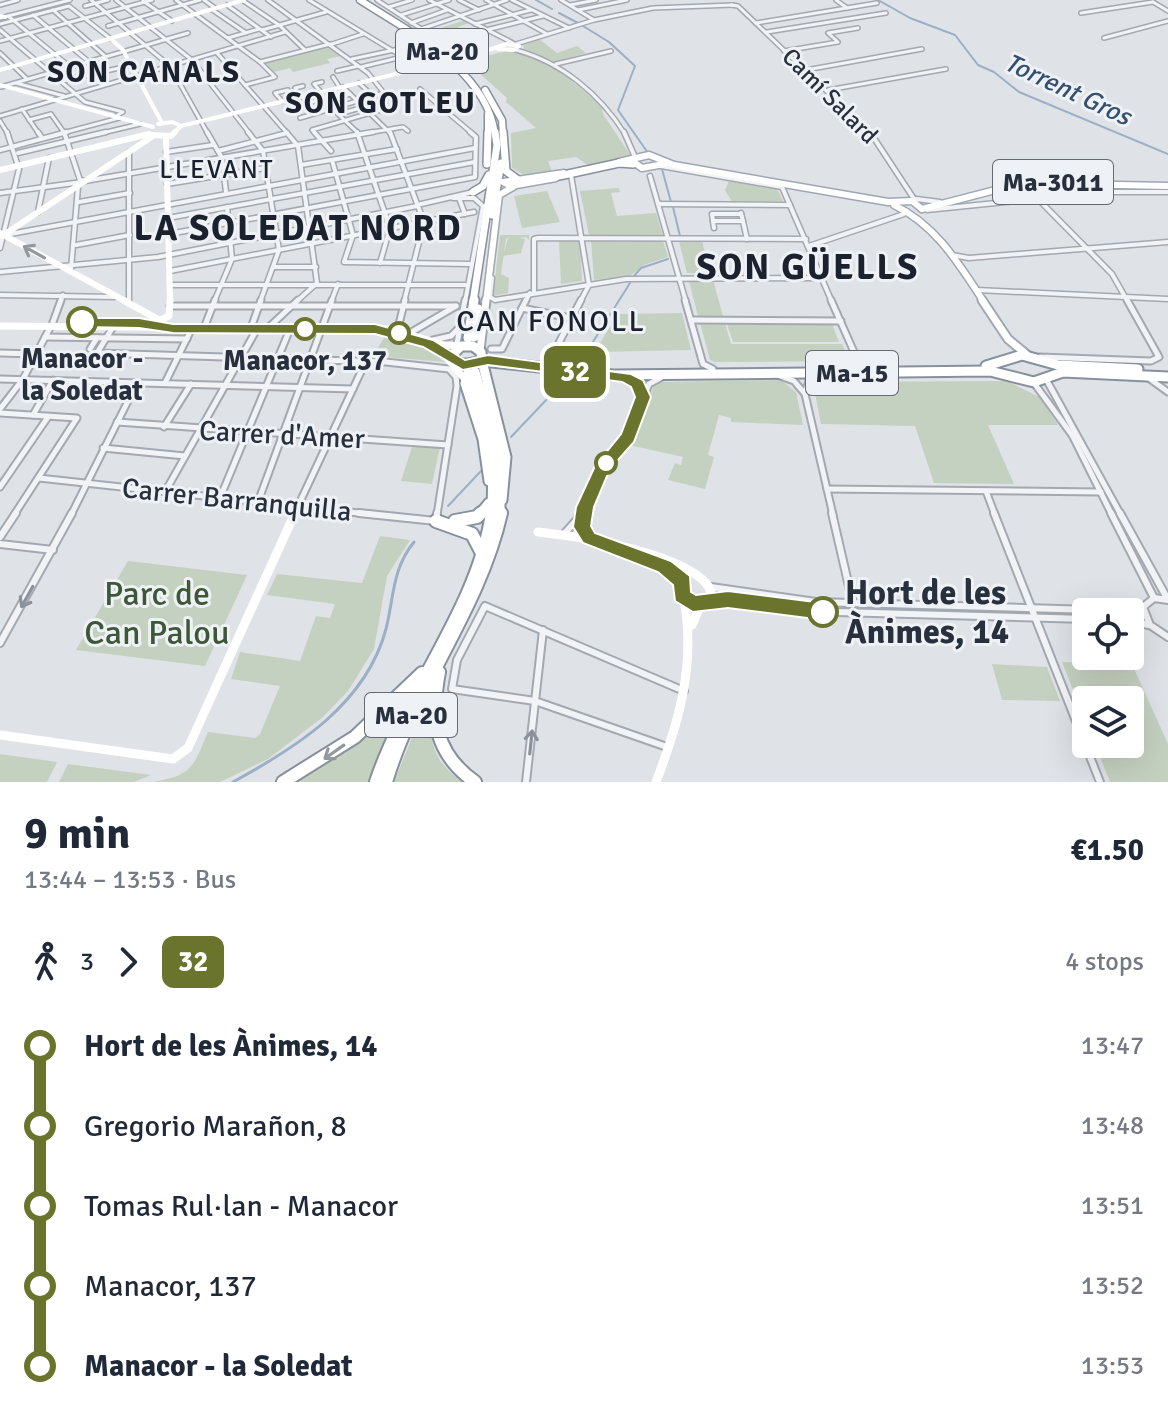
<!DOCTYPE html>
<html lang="en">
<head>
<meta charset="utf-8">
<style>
  :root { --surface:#fff; --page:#f2f2f3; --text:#1f2937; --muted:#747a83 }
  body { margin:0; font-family:Signika,sans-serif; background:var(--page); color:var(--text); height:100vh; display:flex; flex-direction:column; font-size:30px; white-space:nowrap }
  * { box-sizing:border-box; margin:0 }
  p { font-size:26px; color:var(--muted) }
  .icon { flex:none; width:44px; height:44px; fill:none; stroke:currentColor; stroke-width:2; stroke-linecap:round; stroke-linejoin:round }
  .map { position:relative; height:782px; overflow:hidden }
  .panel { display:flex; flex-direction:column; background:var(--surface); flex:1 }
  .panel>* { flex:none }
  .badge { padding:0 16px; border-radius:12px; font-size:28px; line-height:52px }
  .controls { position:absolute; left:1072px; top:598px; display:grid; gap:16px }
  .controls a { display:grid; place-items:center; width:72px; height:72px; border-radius:8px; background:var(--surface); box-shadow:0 8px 32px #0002; font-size:40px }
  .map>.badge { position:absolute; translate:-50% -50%; box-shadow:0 0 0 4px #fff }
  .legs { display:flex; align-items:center; gap:12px; height:88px; padding:0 24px; font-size:26px }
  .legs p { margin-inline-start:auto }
  .overview { display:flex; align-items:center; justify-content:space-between; height:136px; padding:0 24px }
  h1 { font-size:44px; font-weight:800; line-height:60px }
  ul { padding:0 24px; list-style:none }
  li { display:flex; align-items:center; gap:28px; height:80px; font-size:30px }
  li i { display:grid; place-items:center; width:12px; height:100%; margin:0 10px; background:currentColor }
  li i::after { content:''; width:20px; height:20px; margin:-10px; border:6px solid; border-radius:50%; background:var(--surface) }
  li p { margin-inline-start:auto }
  li:first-child i { background:linear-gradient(#0000 50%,currentColor 0) }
  li:last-child i { background:linear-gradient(currentColor 50%,#0000 0) }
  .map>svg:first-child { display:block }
</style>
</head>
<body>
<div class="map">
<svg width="1168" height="782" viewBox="0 0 1168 782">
  <rect width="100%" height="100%" fill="#dfe2e7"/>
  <g fill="#c5d1c0">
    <path d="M465,20L469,23L458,27L483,46L455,54L426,33Z"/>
    <path d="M539,39L557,53L577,46L586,53L554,62L524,49L523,45Z"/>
    <path d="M328,46L341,56L327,59L330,63L293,72L290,68L274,72L265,62Z"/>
    <path d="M506,51C545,53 573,82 602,106L603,114L631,156L589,166L576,157L548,161L553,174L526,176L512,168L511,133L536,128L506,102L507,98L478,72L472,60Z"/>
    <path d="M729,181L777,189L783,201L732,202L725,190Z"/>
    <path d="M619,188L620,192L611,193L617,216L656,213L663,236L589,235L580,191Z"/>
    <path d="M547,191L560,222L522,228L514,196Z"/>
    <path d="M500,235H529V240L526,237L519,238L525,239L521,253L503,256L508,238H518H506L501,274L509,278L508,293L493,296Z"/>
    <path d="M559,240L580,241L582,281L561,284Z"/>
    <path d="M591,240L663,241L668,257L644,265L630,276L594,280Z"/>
    <path d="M679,241H702L711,274L687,273Z"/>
    <path d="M713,280L723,316H698L689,281Z"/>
    <path d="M682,313L691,350L595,352L617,314Z"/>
    <path d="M700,323H725L731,344H842L851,361L715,362L710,360Z"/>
    <path d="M727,324H832L839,342H733Z"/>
    <path d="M387,333L422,345L445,362L373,356Z"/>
    <path d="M781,380L796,392L803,425L731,422V418L719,415L708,455L714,457L705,489L668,480L675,463L681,465L683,457L629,445L654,386L660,382Z"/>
    <path d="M1007,381L1041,398L1058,425H988L1014,484L934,483L915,426L821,424L814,388L822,382Z"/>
    <path d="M413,444L440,447L432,484L401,481Z"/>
    <path d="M380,536L410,540L387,576L374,649L348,691L323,717L268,759L220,782H153C193,775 193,767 208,732L255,738L260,734L280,686L231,679L240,652L300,661L316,616L330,618L335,604L267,595L277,574L362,583Z"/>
    <path d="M128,561L247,575L205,666L76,650Z"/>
    <path d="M1062,662L1132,664L1168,744V782H1110L1095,744H1130V700H1086V722Z"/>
    <path d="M992,664L1047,667L1060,701L1002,700Z"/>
    <path d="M426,703C435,738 425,756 463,782H394Z"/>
    <path d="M401,704L368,782H291L339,754Z"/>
    <path d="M0,754L57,762L47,782H0Z"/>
    <path d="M68,764L151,775L134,782H59Z"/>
  </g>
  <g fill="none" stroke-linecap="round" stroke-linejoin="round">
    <g stroke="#9bb0c6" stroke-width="2">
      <path d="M536,0L552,9"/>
      <path d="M878,0L910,18L955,35L978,65L994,72L1019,92L1168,154"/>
      <path d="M559,13L578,23"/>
      <path d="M583,26L609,42L635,66L618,110L648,153"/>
      <path d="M662,169L671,202"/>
      <path d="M673,207L680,236"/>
      <path d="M634,276L641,268L668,259"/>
      <path d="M579,364L630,283"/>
      <path d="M511,437L569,376"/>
      <path d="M448,506L481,471"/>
    </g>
    <path stroke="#9bb0c6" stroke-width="3" d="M233,782C297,747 366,704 386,629C394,597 392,569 414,542"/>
    <g stroke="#a4a9b1" stroke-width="6">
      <g id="street-far3">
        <path d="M91,0L170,66L208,134"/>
        <path d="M116,0L192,60L250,134"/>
        <path d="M176,0L260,62"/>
        <path d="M204,0L215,8"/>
        <path d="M242,0L279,25L305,50"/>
        <path d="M268,0L368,73L384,93L300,118"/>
        <path d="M309,0L403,57"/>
        <path d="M377,0L426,32"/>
        <path d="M429,0L513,43"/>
        <path d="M459,0L479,10"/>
        <path d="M486,0L547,34"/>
        <path d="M512,0L569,28"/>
        <path d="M561,0L594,20"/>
        <path d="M836,0L847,8"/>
        <path d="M143,1L172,21"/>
        <path d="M1153,2L1168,11"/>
        <path d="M0,5L18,0"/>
        <path d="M227,5L271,37"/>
        <path d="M570,5L596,0"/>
        <path d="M731,5L738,6L871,134"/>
        <path d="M85,6L108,0"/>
        <path d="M389,7L412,0"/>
        <path d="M211,9L246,33"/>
        <path d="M53,10L105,56"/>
        <path d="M578,10L627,0"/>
        <path d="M1081,13L1153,2"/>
        <path d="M33,15L88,61"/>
        <path d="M401,15L449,0"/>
        <path d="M8,16L69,66"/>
        <path d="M0,18L70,0"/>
        <path d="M411,23L447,10"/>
        <path d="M756,23L877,3"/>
        <path d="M0,24L69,6L111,39"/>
        <path d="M475,24L531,10"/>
        <path d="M108,26L200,0"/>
        <path d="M421,29L507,0"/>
        <path d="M0,30L85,102L123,112L116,116"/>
        <path d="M262,30L326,12"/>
        <path d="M486,30L543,16"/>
        <path d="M767,32L886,13"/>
        <path d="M228,38L259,29"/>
        <path d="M1104,38L1168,21"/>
        <path d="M0,41L152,0"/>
        <path d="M332,44L363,34"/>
        <path d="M516,44L594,20L653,8L733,5"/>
        <path d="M516,50C561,62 600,94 625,134"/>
        <path d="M784,51L838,42L828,33L858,28"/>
        <path d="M0,53L27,79"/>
        <path d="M217,53L288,134"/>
        <path d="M352,59L413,46"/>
        <path d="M556,64L611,51"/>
        <path d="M361,67L402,57"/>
        <path d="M806,70L922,49"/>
        <path d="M337,71L358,66"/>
        <path d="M333,77L340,88"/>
        <path d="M63,81L132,65"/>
        <path d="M16,83L64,96"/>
        <path d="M359,83L373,96"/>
        <path d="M245,85L275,77L260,62L330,44"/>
        <path d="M1,87L188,33"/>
        <path d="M343,87L391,134"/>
        <path d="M420,89L473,134"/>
        <path d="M828,90L946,69"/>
        <path d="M321,92L314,84L322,82"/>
        <path d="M316,93L359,134"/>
        <path d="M301,97L295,88L303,86"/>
        <path d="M282,101L275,93L288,90"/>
        <path d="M325,101L350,94"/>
        <path d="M22,109L39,134"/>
        <path d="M289,109L322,99"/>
        <path d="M339,114L364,107"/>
        <path d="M0,116L285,32"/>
        <path d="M29,120L51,114L65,134"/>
        <path d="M0,121L8,134"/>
        <path d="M59,134L119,118"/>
        <path d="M98,134L140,124"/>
        <path d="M283,134L287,133"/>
        <path d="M316,134L312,130L384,109"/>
        <path d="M361,134L403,127L408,131"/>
      </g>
    </g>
    <g stroke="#a4a9b1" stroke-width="7">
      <g id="street-far2">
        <path d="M38,132L42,138"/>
        <path d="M64,132L80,180L85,181L373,132"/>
        <path d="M207,132L222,158L226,192"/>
        <path d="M248,132L263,151L279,250L260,302"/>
        <path d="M286,132L298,146L317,283L296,302"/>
        <path d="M314,132L331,151"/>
        <path d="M357,132L390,228L380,263"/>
        <path d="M390,132L424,222L404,302"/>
        <path d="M624,132L635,157"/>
        <path d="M870,132L916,202"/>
        <path d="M0,150L67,132"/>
        <path d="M218,151L287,133"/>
        <path d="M129,152V302"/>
        <path d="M166,152L213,145"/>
        <path d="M18,153L106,132"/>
        <path d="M332,160L353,235L344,262L470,264"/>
        <path d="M301,165L397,149"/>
        <path d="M661,166L782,187L832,302"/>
        <path d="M571,175L589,285L580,302"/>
        <path d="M650,176L686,302"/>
        <path d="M167,184L265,168"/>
        <path d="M0,193L82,182"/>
        <path d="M453,198H474L483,206L465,302"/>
        <path d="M459,198L465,214"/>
        <path d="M916,199L940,202"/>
        <path d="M1039,200L1112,274L1128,302"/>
        <path d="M79,202L130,193"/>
        <path d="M659,204L790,205"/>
        <path d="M417,205L473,192"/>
        <path d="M927,210L1104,192H1168"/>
        <path d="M38,212L49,158"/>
        <path d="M741,213L747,239"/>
        <path d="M168,218L475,162"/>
        <path d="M713,221H743"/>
        <path d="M714,228L712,214H741"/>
        <path d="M169,234L475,177L476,137L470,132"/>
        <path d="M5,235L475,148"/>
        <path d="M76,245L130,235"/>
        <path d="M809,246L904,214"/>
        <path d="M0,248L19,169L7,132"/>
        <path d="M952,255L969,258L1168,242"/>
        <path d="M274,267H316"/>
        <path d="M71,269L78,187"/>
        <path d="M170,271L474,212"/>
        <path d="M0,272L158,257L417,206"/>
        <path d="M492,278L490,297L495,300L626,279L822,278"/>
        <path d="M171,285H466"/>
        <path d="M977,290L1168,299"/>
        <path d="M534,292V239L538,238L806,239"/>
        <path d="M0,295L114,297"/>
        <path d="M60,302L63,295"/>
        <path d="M214,302L232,259L227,207"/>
        <path d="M331,302L338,284"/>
        <path d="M525,302L530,293"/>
      </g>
    </g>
    <g stroke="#a4a9b1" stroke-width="9">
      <g id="street-far1">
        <path d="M685,300L703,364L713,369"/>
        <path d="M831,300L858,361L866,367"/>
        <path d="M170,306H456"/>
        <path d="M522,308L570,318"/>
        <path d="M691,320L841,321"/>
        <path d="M53,322L61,300"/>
        <path d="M113,327L97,353L386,362L449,369L456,377L457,386L437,515"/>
        <path d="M269,327L298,300"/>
        <path d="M204,328L215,300"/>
        <path d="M251,328L261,300"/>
        <path d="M398,328L405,300"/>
        <path d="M410,333L456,306"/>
        <path d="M45,337L187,339"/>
        <path d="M433,340L451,336L462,325"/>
        <path d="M90,349L97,338"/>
        <path d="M456,349L465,300"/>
        <path d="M491,349H502L526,300"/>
        <path d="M0,353L36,354"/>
        <path d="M1040,357L1151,361L1159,357L1127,300"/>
        <path d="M548,364L581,300"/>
        <path d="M854,367L858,361"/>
        <path d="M780,376L794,381L805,394L833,515"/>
        <path d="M624,377L638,384L643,396"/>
        <path d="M0,379L353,389"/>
        <path d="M1046,379L1121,515"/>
        <path d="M1150,379L1168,392"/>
        <path d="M165,383L192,328"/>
        <path d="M1034,383L1072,435L1112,515"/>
        <path d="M805,393L809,381L820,375"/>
        <path d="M0,409L23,379L51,326"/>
        <path d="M0,413L77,418L14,515"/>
        <path d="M33,415L53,380"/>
        <path d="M117,422L448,445"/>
        <path d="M164,427L191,384"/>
        <path d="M103,448L185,456"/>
        <path d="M39,478L377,515"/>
        <path d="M0,487L48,417"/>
        <path d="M827,489L1101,492"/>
        <path d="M986,491L995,515"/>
        <path d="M165,492L257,329"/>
        <path d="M220,498L290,329"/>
        <path d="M258,502L332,300"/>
        <path d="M298,506L366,361"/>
        <path d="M71,515L137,383"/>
        <path d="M582,515L603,466L628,437L649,384L662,377"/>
      </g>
    </g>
    <g stroke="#a4a9b1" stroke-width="10">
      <g id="street">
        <path d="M359,513L436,521L437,513"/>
        <path d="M832,513L853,604"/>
        <path d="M994,513L1100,782"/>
        <path d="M1111,513L1154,598"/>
        <path d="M1120,513L1167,598"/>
        <path d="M581,519L589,538"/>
        <path d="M564,534L583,513"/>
        <path d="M0,537L16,513"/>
        <path d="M0,544L53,550"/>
        <path d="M711,587L816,602L1128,611L1143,607L1154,598L1168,600"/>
        <path d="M709,599L837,612L1086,619"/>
        <path d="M1143,607L1150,625L1168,637"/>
        <path d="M1130,620L1148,625"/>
        <path d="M0,643L72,513"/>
        <path d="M667,747L535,701L452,689L457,660L485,606L684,691"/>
        <path d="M526,782L543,630"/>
      </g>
    </g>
    <g stroke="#9fa7b2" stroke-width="9">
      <g id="primary-far1">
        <path d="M632,161L642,168L664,164"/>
        <path d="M619,162L649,155L674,165L888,202L912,201L922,209"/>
        <path d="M556,178L511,186L503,182L564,173"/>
        <path d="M894,205C936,225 959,264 984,302"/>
        <path d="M922,209L1022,183L1168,186"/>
        <path d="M486,302L499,195L513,187"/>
      </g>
    </g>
    <g stroke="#9fa7b2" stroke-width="11">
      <g id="primary">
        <path d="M982,300L1008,339L1026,354"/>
        <path d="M480,350L486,300"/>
      </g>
    </g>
    <g stroke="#87909d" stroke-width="9">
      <g id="highway-far3">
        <path d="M360,0C409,32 486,69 495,134"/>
        <path d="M485,90L502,120L503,134"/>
        <path d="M488,134V114"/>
      </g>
    </g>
    <g stroke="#87909d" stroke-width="10">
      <g id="highway-far2">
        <path d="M503,132L506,171L517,179"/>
        <path d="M487,164L488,132"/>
        <path d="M559,176L619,163L633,164"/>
        <path d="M473,192L483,186L489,175"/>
        <path d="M492,215L501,163"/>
        <path d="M473,302L497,145L495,132"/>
      </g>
    </g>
    <g stroke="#87909d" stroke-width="13">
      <g id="highway-far1">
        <path d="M474,337L478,309"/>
        <path d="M468,338L474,300"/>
        <path d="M461,346H473L481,352L482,361C469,364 459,368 451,356Z"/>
        <path d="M482,361L506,457L502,500"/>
        <path d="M482,361L613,375L990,371L1034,382L1063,372L1168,377"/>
        <path d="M986,366L1022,355L1058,365L1138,369"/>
        <path d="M475,372L500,454V515"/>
        <path d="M468,373L493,460L492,515"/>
        <path d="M465,383L483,439L489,481"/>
        <path d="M479,515L489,503"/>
      </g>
    </g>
    <g stroke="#87909d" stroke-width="16">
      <g id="highway">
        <path d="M436,521L472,534L483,555"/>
        <path d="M455,521L477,517L481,513"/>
        <path d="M439,672C430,718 435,754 475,782"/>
        <path d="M283,782L355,737L422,673"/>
        <path d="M376,782C407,690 478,608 492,513"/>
        <path d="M386,782C414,687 479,610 501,513"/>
      </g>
    </g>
    <use href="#street-far3" stroke="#f1f3f6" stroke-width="3"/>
    <use href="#street-far2" stroke="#f1f3f6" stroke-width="4"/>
    <use href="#street-far1" stroke="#f1f3f6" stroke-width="5"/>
    <use href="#street" stroke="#f1f3f6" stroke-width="6"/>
    <g stroke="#fff" stroke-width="4">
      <path d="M0,16L5,17"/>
      <path d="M111,39L123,50L162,123"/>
      <path d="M463,58L507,44L519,46L514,50L498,49"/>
      <path d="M0,70L244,0"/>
      <path d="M0,85L153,127"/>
      <path d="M158,124L172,122L181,126"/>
      <path d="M181,126L437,64"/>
      <path d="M173,134L181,126"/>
    </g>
    <g stroke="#fff" stroke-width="6">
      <path d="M150,135L171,136L175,132"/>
      <path d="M166,137L170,302"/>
      <path d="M0,170L149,134"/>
      <path d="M0,233L127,302"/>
      <path d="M2,236L153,136"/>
    </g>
    <g stroke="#fff" stroke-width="7">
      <path d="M123,300L161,321"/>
      <path d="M124,323L151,325"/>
      <path d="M150,325L169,316L170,300"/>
      <path d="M0,326L391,329L444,345L461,346"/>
      <path d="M431,344L452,358"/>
      <path d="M446,357L463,377"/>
      <path d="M294,515L298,506"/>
    </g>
    <g stroke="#fff" stroke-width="9">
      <path d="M538,532C576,536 695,554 711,591L708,599L700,603L688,602L680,592L683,582"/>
      <path d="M635,554L664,566L683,582"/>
      <path d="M692,625L701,604"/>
      <path d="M0,735L173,759L188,748L295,513"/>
      <path d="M656,782C679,722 696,664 684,599"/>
    </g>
    <use href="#primary-far1" stroke="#fff" stroke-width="6"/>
    <use href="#primary" stroke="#fff" stroke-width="7"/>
    <use href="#highway-far3" stroke="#fff" stroke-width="6"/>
    <use href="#highway-far2" stroke="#fff" stroke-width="7"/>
    <use href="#highway-far1" stroke="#fff" stroke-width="9"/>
    <use href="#highway" stroke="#fff" stroke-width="12"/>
    <path stroke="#fff" stroke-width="4" d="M437,64L463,58"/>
  </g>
  <defs><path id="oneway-shaft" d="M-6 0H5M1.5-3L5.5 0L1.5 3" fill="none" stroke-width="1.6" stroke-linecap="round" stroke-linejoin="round" transform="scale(2)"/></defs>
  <g stroke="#94989e">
    <use href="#oneway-shaft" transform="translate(34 252) rotate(-151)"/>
    <use href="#oneway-shaft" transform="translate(334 752) rotate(145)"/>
  </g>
  <g stroke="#8c929a">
    <use href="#oneway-shaft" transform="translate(27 597) rotate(119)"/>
    <use href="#oneway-shaft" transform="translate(531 742) rotate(-84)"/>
  </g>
  <path fill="#6b742c" stroke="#fff" stroke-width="2" d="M139,318L173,324H375L433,340L465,360L488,355L631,374L643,380L651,397L634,442L610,469L594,507L591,526L595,533L671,561L690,576L691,592L696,595L728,591L823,603L832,612L823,620L728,608L693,612L675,601L673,585L658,572L583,543L573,527L576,507L595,466L621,434L635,397L631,387L622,382L488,365L463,370L423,347L375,334L173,333L139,328L82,327L75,322L82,318Z"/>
  <g fill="#fff" stroke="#6b742c" stroke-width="4">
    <circle cx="82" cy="322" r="14"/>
    <circle cx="305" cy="329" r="10"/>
    <circle cx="399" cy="333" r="10"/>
    <circle cx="606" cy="463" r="10"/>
    <circle cx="823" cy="612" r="14"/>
  </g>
  <g text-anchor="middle" stroke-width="6" stroke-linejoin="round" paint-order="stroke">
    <g font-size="24" fill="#28303d" stroke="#eef1f5">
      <text transform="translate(830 96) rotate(45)" y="8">Camí Salard</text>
    </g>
    <g fill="#eef1f5" stroke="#636a74" stroke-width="2">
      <rect x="396" y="29" width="92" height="44" rx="6"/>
      <rect x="993" y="160" width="120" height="44" rx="6"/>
      <rect x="806" y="351" width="92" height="44" rx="6"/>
      <rect x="365" y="693" width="92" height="44" rx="6"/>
    </g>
    <g font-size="26" font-weight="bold" fill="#28303d">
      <text x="442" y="60">Ma-20</text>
      <text x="1053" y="191">Ma-3011</text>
      <text x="852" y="382">Ma-15</text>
      <text x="411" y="724">Ma-20</text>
    </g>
    <g font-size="26" font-style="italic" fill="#35506f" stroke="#eef1f5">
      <text transform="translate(1068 89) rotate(25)" y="9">Torrent Gros</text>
    </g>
    <g font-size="26" letter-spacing="2" fill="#1b222e" stroke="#eef1f5">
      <text x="217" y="178">LLEVANT</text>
    </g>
    <g font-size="28" font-weight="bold" fill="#28303d" stroke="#eef1f5">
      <text x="82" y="368">Manacor -<tspan x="82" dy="32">la Soledat</tspan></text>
      <text x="305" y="370">Manacor, 137</text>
    </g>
    <g font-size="28" fill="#28303d" stroke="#eef1f5">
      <text transform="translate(282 434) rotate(3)" y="10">Carrer d'Amer</text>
      <text transform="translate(237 499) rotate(6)" y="10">Carrer Barranquilla</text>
    </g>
    <g font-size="30" font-weight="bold" letter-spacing="2" fill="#1b222e" stroke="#eef1f5">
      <text x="144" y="82">SON CANALS</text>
      <text x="381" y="113">SON GOTLEU</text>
    </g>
    <g font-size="30" letter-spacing="2" fill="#1b222e" stroke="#eef1f5">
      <text x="551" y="331">CAN FONOLL</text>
    </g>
    <g font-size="34" font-weight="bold" fill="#28303d" stroke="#eef1f5" text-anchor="start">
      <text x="845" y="604">Hort de les<tspan x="845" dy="39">Ànimes, 14</tspan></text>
    </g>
    <g font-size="34" fill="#3e5837" stroke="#eef1f5">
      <text x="157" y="605">Parc de<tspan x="157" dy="39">Can Palou</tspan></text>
    </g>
    <g font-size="36" font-weight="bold" letter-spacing="2" fill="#1b222e" stroke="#eef1f5">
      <text x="298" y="240">LA SOLEDAT NORD</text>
      <text x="808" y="279">SON GÜELLS</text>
    </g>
  </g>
</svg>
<div class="controls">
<a><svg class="icon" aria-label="locate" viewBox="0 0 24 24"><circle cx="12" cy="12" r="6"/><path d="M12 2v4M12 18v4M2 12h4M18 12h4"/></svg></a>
<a><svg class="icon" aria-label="layers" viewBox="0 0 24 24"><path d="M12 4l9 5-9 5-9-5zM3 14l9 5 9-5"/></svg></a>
</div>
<b class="badge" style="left:575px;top:372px;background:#6b742c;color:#fff">32</b>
</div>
<section class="panel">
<div class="overview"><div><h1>9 min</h1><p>13:44 – 13:53 · Bus</p></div><b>€1.50</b></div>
<div class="legs"><svg class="icon" aria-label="walk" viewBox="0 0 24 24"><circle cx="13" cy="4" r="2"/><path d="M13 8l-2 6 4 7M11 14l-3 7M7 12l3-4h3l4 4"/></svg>3<svg class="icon" aria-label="forward" viewBox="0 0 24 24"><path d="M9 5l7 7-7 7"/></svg><b class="badge" style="background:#6b742c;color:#fff">32</b><p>4 stops</p></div>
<ul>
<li><i style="color:#6b742c"></i><b>Hort de les Ànimes, 14</b><p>13:47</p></li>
<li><i style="color:#6b742c"></i><span>Gregorio Marañon, 8</span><p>13:48</p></li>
<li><i style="color:#6b742c"></i><span>Tomas Rul·lan - Manacor</span><p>13:51</p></li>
<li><i style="color:#6b742c"></i><span>Manacor, 137</span><p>13:52</p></li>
<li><i style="color:#6b742c"></i><b>Manacor - la Soledat</b><p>13:53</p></li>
</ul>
</section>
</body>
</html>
